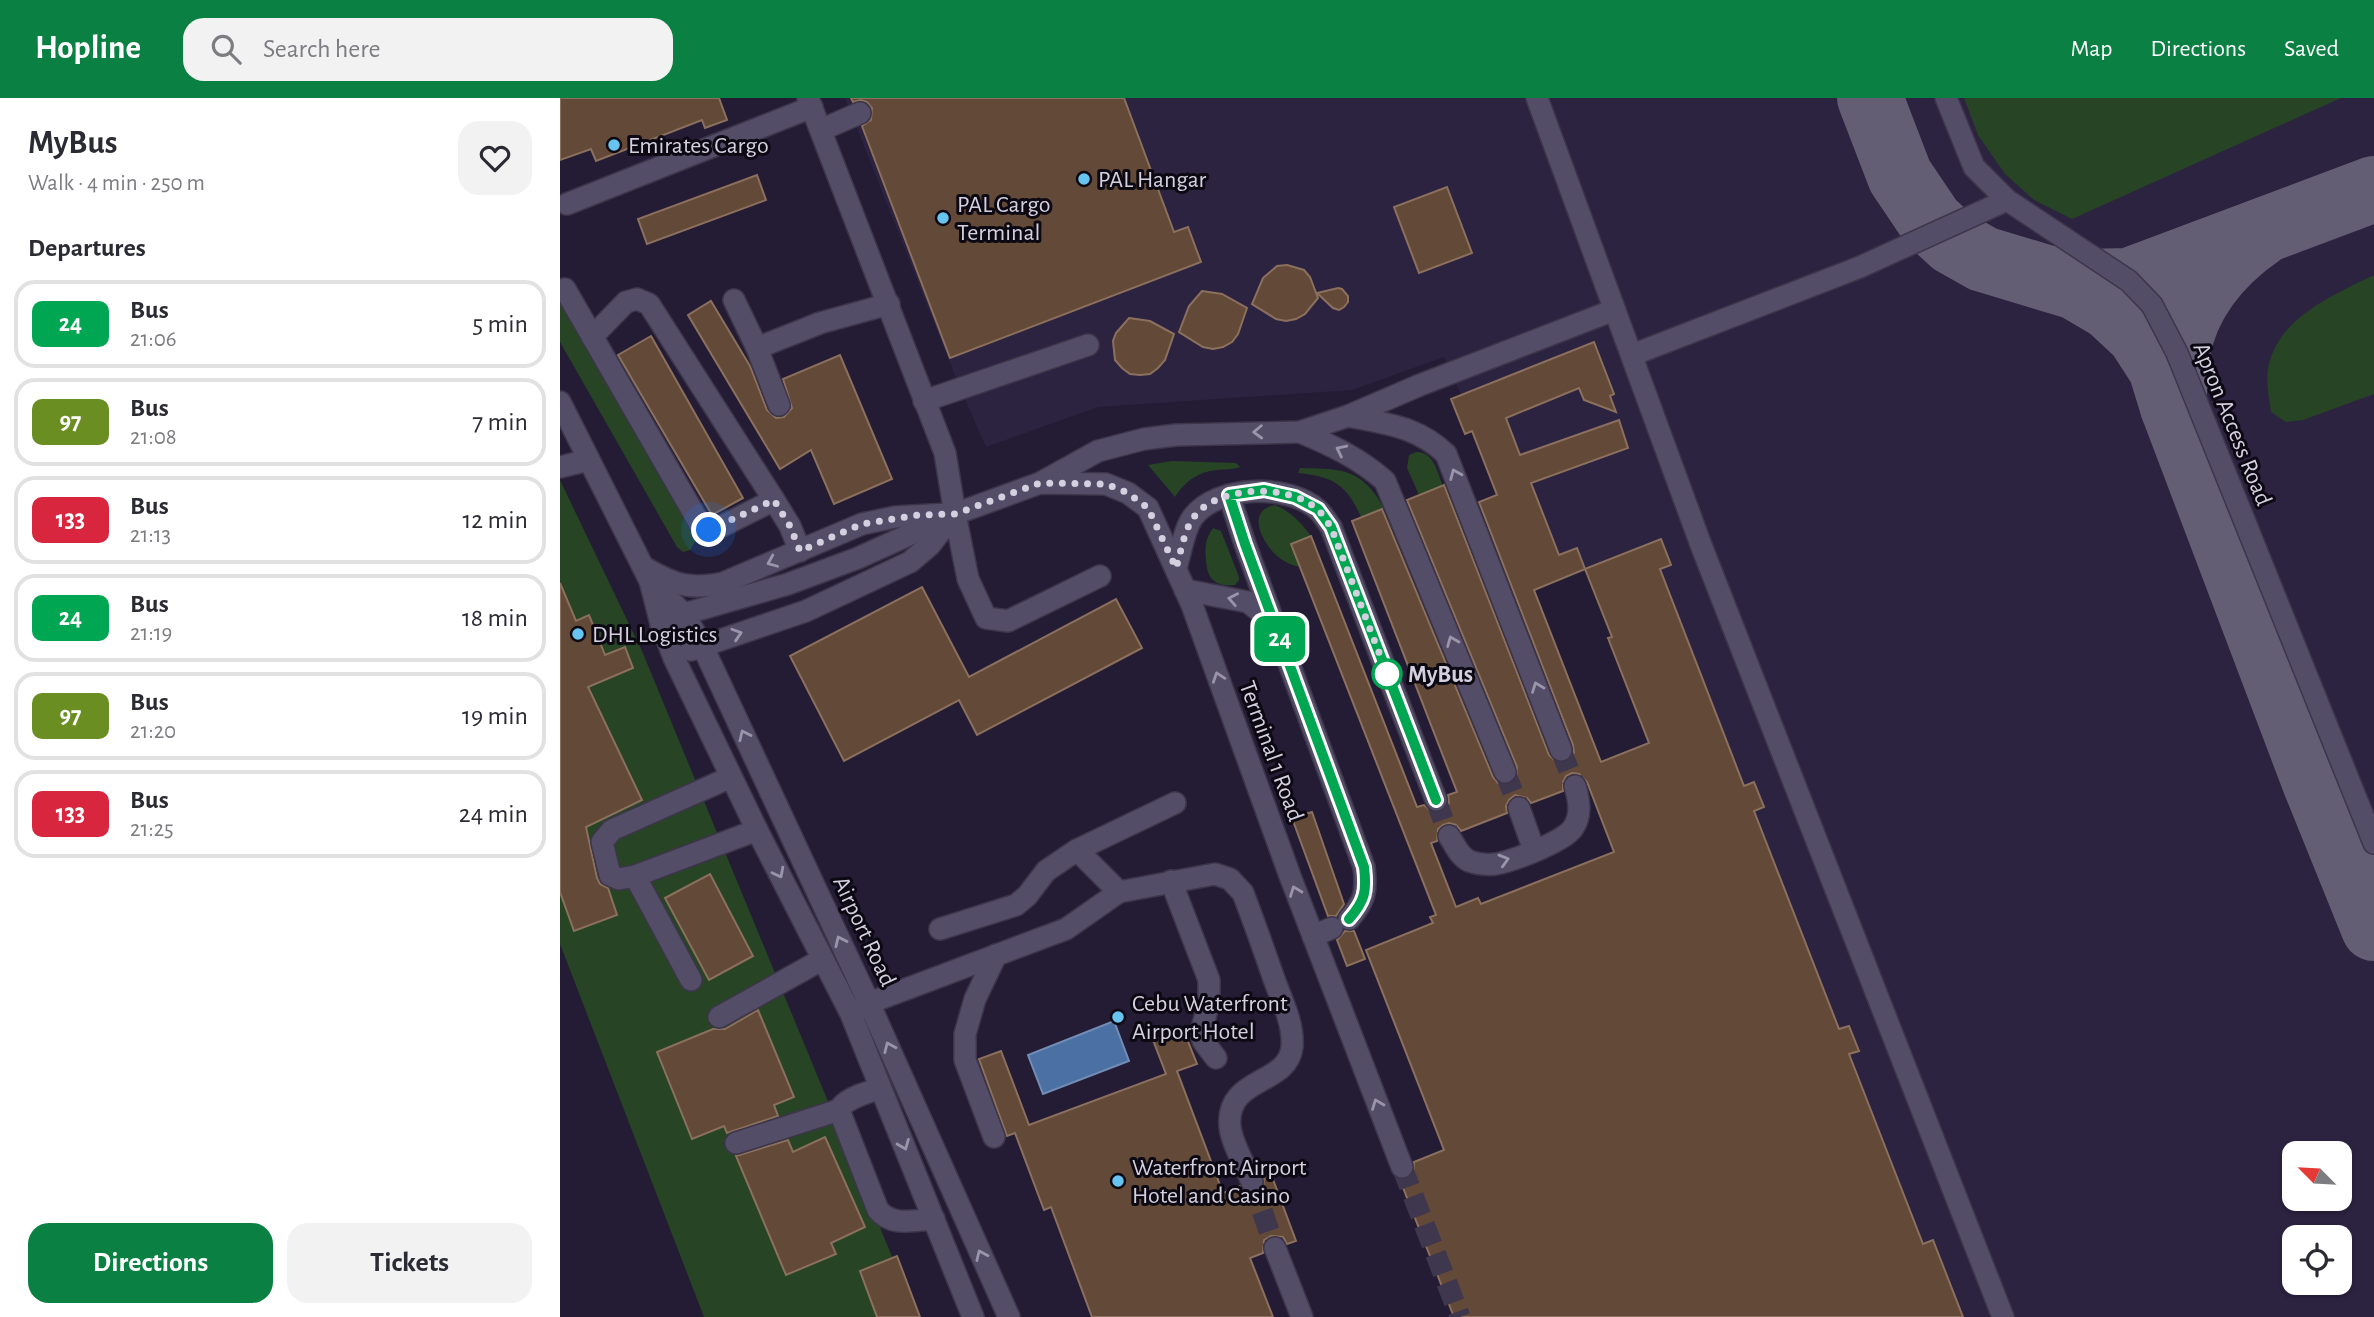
<!DOCTYPE html>
<html lang="en">
<head>
<meta charset="utf-8">
<style>
  :root { --surface:#fff; --page:#f2f2f3; --text:#2b2b33; --muted:#7c7c81; --line:#e1e1e2; --accent:#0b8043 }
  body { margin:0; font-family:"Alegreya Sans",sans-serif; background:var(--page); color:var(--text); height:100vh; display:flex; flex-direction:column; font-size:26px; white-space:nowrap }
  * { box-sizing:border-box; margin:0 }
  p { font-size:23px; color:var(--muted) }
  .icon { flex:none; width:38px; height:38px; fill:none; stroke:currentColor; stroke-width:2; stroke-linecap:round; stroke-linejoin:round }
  .map { position:relative; flex:1; overflow:hidden }
  .drawer { display:flex; flex-direction:column; background:var(--surface); width:560px }
  .drawer>* { flex:none }
  .badge { padding:0 14px; border-radius:10px; font-size:24px; line-height:46px }
  .needle { width:46px; rotate:294deg }
  .controls { position:absolute; left:1722px; top:1043px; display:grid; gap:14px }
  .controls a { display:grid; place-items:center; width:70px; height:70px; border-radius:14px; background:var(--surface); box-shadow:0 2px 5px #0004; font-size:35px }
  .you { position:absolute; width:35px; height:35px; margin:-18px; border:5px solid #fff; border-radius:50%; background:#1a73e8; box-shadow:0 0 0 10px #1a73e833 }
  .map>.badge { position:absolute; translate:-50% -50%; box-shadow:0 0 0 4px #fff }
  h2 { padding:0 28px; font-size:26px; line-height:63px }
  .round { display:grid; place-items:center; flex:none; width:74px; height:74px; border-radius:21px; background:var(--page) }
  .summary { display:flex; align-items:center; justify-content:space-between; height:119px; padding:0 28px }
  h1 { font-size:33px; font-weight:600; line-height:52px }
  .button { display:flex; gap:14px; margin-top:auto; padding:14px 28px }
  .button a { flex:1; height:80px; border-radius:21px; background:var(--accent); color:#fff; font-size:28px; font-weight:600; line-height:80px; text-align:center }
  .button a+a { background:var(--page); color:var(--text) }
  ul { padding:0; list-style:none }
  li { display:flex; align-items:center; gap:21px; height:88px; margin:0 14px 10px; padding:0 14px; border:4px solid var(--line); border-radius:21px }
  li div { flex:1 }
  li b { display:block; font-size:26px }
  li em { font-style:normal }
  li .badge { min-width:77px; font-weight:700; text-align:center }
  header { display:flex; align-items:center; gap:42px; box-sizing:border-box; height:98px; padding:0 35px; background:var(--accent); color:#fff }
  header strong { font-size:33px }
  nav { display:flex; gap:38px; margin-inline-start:auto; font-size:24px }
  .search { width:490px; height:63px; background:var(--page); display:flex; align-items:center; gap:18px; box-sizing:border-box; padding:0 24px; border-radius:21px; color:var(--muted); font-size:26px }
  main { display:flex; flex:1; min-height:0 }
  .map>svg:first-child { display:block }
</style>
</head>
<body>
<header>
<strong>Hopline</strong>
<div class="search"><svg class="icon" aria-label="search" viewBox="0 0 24 24"><circle cx="10" cy="10" r="6"/><path d="M15 15l6 6"/></svg>Search here</div>
<nav><a>Map</a><a>Directions</a><a>Saved</a></nav>
</header>
<main>
<section class="drawer">
<div class="summary"><div><h1>MyBus</h1><p>Walk · 4 min · 250 m</p></div><a class="round"><svg class="icon" aria-label="heart" viewBox="0 0 24 24"><path d="M12 20l-8-8c-3-5 5-10 8-4 3-6 11-1 8 4z"/></svg></a></div>
<h2>Departures</h2>
<ul>
<li><span class="badge" style="background:#00a651;color:#fff">24</span><div><b>Bus</b><p>21:06</p></div><em>5 min</em></li>
<li><span class="badge" style="background:#6b8e23;color:#fff">97</span><div><b>Bus</b><p>21:08</p></div><em>7 min</em></li>
<li><span class="badge" style="background:#d7263d;color:#fff">133</span><div><b>Bus</b><p>21:13</p></div><em>12 min</em></li>
<li><span class="badge" style="background:#00a651;color:#fff">24</span><div><b>Bus</b><p>21:19</p></div><em>18 min</em></li>
<li><span class="badge" style="background:#6b8e23;color:#fff">97</span><div><b>Bus</b><p>21:20</p></div><em>19 min</em></li>
<li><span class="badge" style="background:#d7263d;color:#fff">133</span><div><b>Bus</b><p>21:25</p></div><em>24 min</em></li>
</ul>
<div class="button"><a>Directions</a><a>Tickets</a></div>
</section>
<div class="map">
<svg width="1814" height="1219" viewBox="0 0 1814 1219">
  <rect width="100%" height="100%" fill="#231c34"/>
  <path fill="#2c2341" fill-rule="evenodd" d="M285,0H1814V1219H949L806,852L873,826L870,819L896,809L918,800L921,806L1081,743L1050,660L1089,645L1048,540L1052,538L1025,471L974,491L912,334L905,336L891,301L901,297L884,259L792,292L538,309L426,349L400,290ZM1734,1055H1780V1101H1734ZM1734,1139H1780V1185H1734Z"/>
  <g fill="#274424">
    <path d="M1404,0H1781L1512,121L1474,102L1445,76L1418,37Z"/>
    <path d="M1814,177V296L1743,322L1726,324L1711,314C1709,299 1705,281 1709,266C1720,219 1775,196 1814,177Z"/>
    <path d="M0,204L136,442L130,452L123,454L117,449L0,244Z"/>
    <path d="M856,354C874,354 877,373 883,388L859,397L847,370L849,357Z"/>
    <path d="M612,363L676,365L680,369C672,372 665,371 657,372C638,374 625,383 615,399L588,367Z"/>
    <path d="M740,370C783,371 801,370 824,410L801,419C786,386 774,379 738,375Z"/>
    <path d="M0,382L82,553L357,1219H144L0,846Z"/>
    <path d="M715,407C732,414 740,424 751,438L731,446L740,469C735,468 729,466 724,463C706,453 682,413 715,407Z"/>
    <path d="M653,430L661,433L679,479V482L675,487C655,489 647,481 646,462C645,449 645,441 653,430Z"/>
  </g>
  <path fill="#4b70a4" stroke="#748db6" stroke-width="2" d="M554,923L569,963L483,996L468,957Z"/>
  <g fill="none" stroke-linecap="round" stroke-linejoin="round">
    <g stroke="#645e74" stroke-width="66">
      <path d="M1310,0L1340,78L1371,124L1393,144L1423,161L1516,189L1550,209L1579,236L1601,270L1613,309"/>
      <path d="M1701,135C1659,164 1627,202 1617,254C1614,271 1615,291 1613,309L1755,684L1814,830"/>
      <path d="M1495,181L1522,184L1569,183L1814,91"/>
    </g>
  </g>
  <g fill="#634937" stroke="#8c705e" stroke-width="2" fill-rule="evenodd">
    <path d="M0,0H159L167,22L145,30L142,22L36,63L31,51L0,62Z"/>
    <path d="M291,0H564L614,134L628,129L641,164L390,260L302,28L311,22L312,10L307,4L301,2L293,4Z"/>
    <path d="M197,77L206,102L87,146L78,121Z"/>
    <path d="M887,89L912,155L859,175L834,109Z"/>
    <path d="M727,167L744,172L750,179L758,200L745,216L736,221L726,223L716,221L692,206L703,180L717,168Z"/>
    <path d="M778,190L782,191L788,198V204L784,209L779,212L773,210L757,195Z"/>
    <path d="M642,193L662,196L687,210L678,236L672,244L663,249L653,251L643,249L619,234L629,208Z"/>
    <path d="M151,203L190,268L207,312L216,320L224,319L232,310L223,281L280,257L332,381L274,406L251,352L220,371L128,217Z"/>
    <path d="M569,220L590,223L614,236L605,262L598,270L590,276L580,277L570,276L562,270L555,262L553,243L556,235Z"/>
    <path d="M91,238L183,400L152,417L58,257Z"/>
    <path d="M1034,244L1054,296L1050,298L1056,314L1024,302L1019,290L946,320L960,357L1059,322L1068,350L971,385L999,457L1017,450L1025,471L1101,441L1111,467L1100,471L1184,688L1194,684L1204,709L1194,713L1279,931L1289,928L1299,953L1289,956L1363,1146L1373,1142L1403,1219H894L840,1082L847,1081L853,1077L854,1064L884,1052L806,852L873,825L870,819L876,817L731,446L751,438L857,709L864,707L873,715L881,714L889,705L888,697L897,694L792,423L822,411L933,679L938,685L949,686L956,681L957,669L847,402L884,387L989,657L998,665L1006,664L1014,655L1013,647L919,404L937,397L912,333L905,336L891,301ZM1025,471L1052,539L1048,540L1089,645L1041,664L974,492ZM1012,675L1019,676L1027,684L1054,754L921,806L918,800L896,809L871,745L877,743L878,731L883,727L889,725L896,727L901,733L947,715L946,708L949,702L955,697L967,700L971,705L1003,693V684L1006,678Z"/>
    <path d="M0,485L16,523L29,517L45,557L65,549L73,570L28,589L82,702L26,729L37,780L40,786L48,790L57,817L14,833L0,794Z"/>
    <path d="M362,489L409,579L556,501L582,550L417,637L399,602L284,663L230,558Z"/>
    <path d="M752,714L784,806L776,818H768L732,720Z"/>
    <path d="M150,776L193,858L149,882L105,800Z"/>
    <path d="M785,833H794L805,861L787,868L777,842Z"/>
    <path d="M198,912L234,999L214,1007L218,1018L167,1035L164,1028L132,1041L97,954L153,931H165Z"/>
    <path d="M623,931L637,966L617,973L663,1095L680,1088L685,1095L697,1096L703,1091L704,1079L711,1076L736,1143L727,1146L723,1139L711,1138L704,1142L703,1155L690,1160L713,1219H532L491,1109L484,1112L455,1035L447,1038L419,961L441,953L469,1027L606,976L593,942Z"/>
    <path d="M265,1039L305,1129L271,1145L276,1156L226,1177L176,1058L228,1042L233,1054Z"/>
    <path d="M337,1158L360,1219H317L300,1173Z"/>
  </g>
  <g fill="none" stroke-linecap="round" stroke-linejoin="round">
    <g stroke="#3e374e" stroke-width="21" stroke-dasharray="21 10" stroke-linecap="butt">
      <path d="M1001,652L1015,688"/>
      <path d="M945,674L959,710"/>
      <path d="M876,702L889,738"/>
      <path d="M842,1069L900,1219"/>
      <path d="M692,1084L715,1150"/>
    </g>
    <g stroke="#3d364a" stroke-width="24">
      <g id="minor">
        <path d="M248,0L385,355L395,416L408,481L426,520L448,523L540,478"/>
        <path d="M977,0L1141,447L1443,1219"/>
        <path d="M1386,0L1414,69L1447,102L1569,183L1592,207L1617,255L1814,745"/>
        <path d="M261,32L300,15"/>
        <path d="M7,106L252,9"/>
        <path d="M5,191L140,426L149,432L162,428L214,402"/>
        <path d="M174,202L197,250L219,307"/>
        <path d="M32,239L66,204L77,201L89,206L214,402L230,428L240,453"/>
        <path d="M197,250L260,225L329,206"/>
        <path d="M1072,257L1300,169L1447,102"/>
        <path d="M364,303L528,247"/>
        <path d="M0,304L90,483L124,516L142,547L309,905L449,1219"/>
        <path d="M788,318C826,326 857,328 886,356L1001,652"/>
        <path d="M740,334C771,347 799,360 825,383L945,674"/>
        <path d="M0,369L29,362"/>
        <path d="M482,384L538,353L584,341L616,337L740,334L788,318L860,287L1054,212"/>
        <path d="M669,397L685,446L804,769C807,793 805,803 789,821"/>
        <path d="M616,470C621,454 624,431 633,419C657,387 729,385 758,412C763,416 767,424 771,429L876,702"/>
        <path d="M87,471C115,487 131,492 163,485L302,426L335,419L388,416"/>
        <path d="M90,483L101,526L114,560L197,732L291,916L413,1219"/>
        <path d="M625,492L688,504L713,524"/>
        <path d="M101,526L124,516L228,486L298,460L395,416L480,385L546,386L568,395L588,410L632,507L730,778L842,1069"/>
        <path d="M131,552L246,513L350,464L370,447L391,420"/>
        <path d="M959,710L974,752"/>
        <path d="M889,738C895,747 899,758 909,763C917,766 927,767 936,766C953,763 1005,743 1013,730C1022,717 1019,702 1015,688"/>
        <path d="M517,752L615,705"/>
        <path d="M75,778L59,781L50,777L42,744L52,732L171,679"/>
        <path d="M611,783L649,882V904L641,934L643,943L656,960"/>
        <path d="M380,831L456,807L467,798L486,773L517,752L559,794"/>
        <path d="M753,838L772,830"/>
        <path d="M131,882L75,778L197,732"/>
        <path d="M299,911L309,905L506,831L559,794L655,776L670,781L683,795C694,824 704,852 714,881C722,903 734,926 732,949C728,988 665,978 670,1029C672,1046 685,1067 692,1084"/>
        <path d="M159,919L263,861"/>
        <path d="M279,1012L318,1112C332,1129 354,1122 374,1121"/>
        <path d="M434,1039L405,962V936L415,901L436,857"/>
        <path d="M176,1045L279,1012C286,999 308,995 320,990"/>
        <path d="M715,1150L742,1219"/>
      </g>
    </g>
    <use href="#minor" stroke="#544d68" stroke-width="21"/>
  </g>
  <defs><path id="oneway-chevron" d="M-2-3.5L2.5 0L-2 3.5" fill="none" stroke-width="1.6" stroke-linecap="round" stroke-linejoin="round" transform="scale(1.75)"/></defs>
  <g stroke="#9a95aa">
    <use href="#oneway-chevron" transform="translate(698 334) rotate(178)"/>
    <use href="#oneway-chevron" transform="translate(781 352) rotate(-154)"/>
    <use href="#oneway-chevron" transform="translate(895 376) rotate(-113)"/>
    <use href="#oneway-chevron" transform="translate(212 464) rotate(157)"/>
    <use href="#oneway-chevron" transform="translate(673 501) rotate(-169)"/>
    <use href="#oneway-chevron" transform="translate(177 536) rotate(-18)"/>
    <use href="#oneway-chevron" transform="translate(892 543) rotate(-112)"/>
    <use href="#oneway-chevron" transform="translate(658 579) rotate(-109)"/>
    <use href="#oneway-chevron" transform="translate(977 589) rotate(-111)"/>
    <use href="#oneway-chevron" transform="translate(184 637) rotate(-115)"/>
    <use href="#oneway-chevron" transform="translate(944 762) rotate(-16)"/>
    <use href="#oneway-chevron" transform="translate(219 775) rotate(63)"/>
    <use href="#oneway-chevron" transform="translate(735 793) rotate(-111)"/>
    <use href="#oneway-chevron" transform="translate(280 843) rotate(-115)"/>
    <use href="#oneway-chevron" transform="translate(329 949) rotate(-114)"/>
    <use href="#oneway-chevron" transform="translate(817 1006) rotate(-111)"/>
    <use href="#oneway-chevron" transform="translate(344 1047) rotate(68)"/>
    <use href="#oneway-chevron" transform="translate(421 1157) rotate(-114)"/>
  </g>
  <g fill="none" stroke-linecap="round" stroke-linejoin="round">
    <g stroke="#fff" stroke-width="16">
      <path id="line" d="M789,821C805,803 807,793 804,769L685,446L669,397L704,392L735,399L758,411L771,429L876,702"/>
    </g>
    <use href="#line" stroke="#00a651" stroke-width="10"/>
    <path stroke="#d4d0e0" stroke-width="7" stroke-dasharray="0 12.6" d="M149,432L214,402L230,428L240,453L302,426L359,417L395,416L480,385L546,386L568,395L588,410L616,470C621,454 624,432 634,419C657,387 730,385 758,412C763,416 767,424 771,429L828,578L827,576"/>
  </g>
  <g fill="#67c4f0" stroke="#0c0913" stroke-width="2.5">
    <circle cx="54" cy="47" r="7"/>
    <circle cx="524" cy="81" r="7"/>
    <circle cx="383" cy="120" r="7"/>
    <circle cx="18" cy="536" r="7"/>
    <circle cx="558" cy="919" r="7"/>
    <circle cx="558" cy="1083" r="7"/>
  </g>
  <circle fill="#fff" stroke="#00a651" stroke-width="3.5" cx="827" cy="576" r="14"/>
  <g text-anchor="middle" stroke-width="6" stroke-linejoin="round" paint-order="stroke">
    <g font-size="24" fill="#d4d0e0" stroke="#0c0913" text-anchor="start">
      <text x="68" y="55">Emirates Cargo</text>
      <text x="538" y="89">PAL Hangar</text>
      <text x="397" y="114">PAL Cargo<tspan x="397" dy="28">Terminal</tspan></text>
      <text x="32" y="544">DHL Logistics</text>
      <text x="572" y="913">Cebu Waterfront<tspan x="572" dy="28">Airport Hotel</tspan></text>
      <text x="572" y="1077">Waterfront Airport<tspan x="572" dy="28">Hotel and Casino</tspan></text>
    </g>
    <g font-size="24" fill="#d4d0e0" stroke="#0c0913">
      <text transform="translate(1673 326) rotate(68)" y="8">Apron Access Road</text>
      <text transform="translate(712 653) rotate(70)" y="8">Terminal 1 Road</text>
      <text transform="translate(305 833) rotate(65)" y="8">Airport Road</text>
    </g>
    <g font-size="24" font-weight="bold" fill="#d4d0e0" stroke="#0c0913" text-anchor="start">
      <text x="848" y="584">MyBus</text>
    </g>
  </g>
</svg>
<div class="controls">
<a><svg class="needle" viewBox="-14 -14 28 28"><path d="M0-13l5 13h-10z" fill="#e53935"/><path d="M0 13l5-13h-10z" fill="#7c7c81"/></svg></a>
<a><svg class="icon" aria-label="locate" viewBox="0 0 24 24"><circle cx="12" cy="12" r="6"/><path d="M12 2v4M12 18v4M2 12h4M18 12h4"/></svg></a>
</div>
<div class="you" style="left:149px;top:432px"></div>
<b class="badge" style="left:720px;top:541px;background:#00a651;color:#fff">24</b>
</div>
</main>
</body>
</html>
